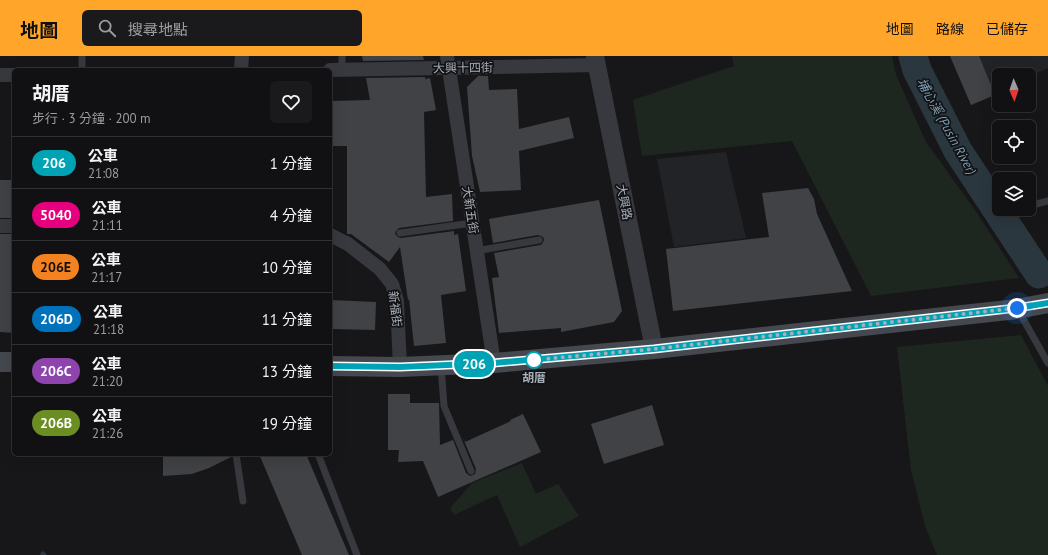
<!DOCTYPE html>
<html lang="zh-TW">
<head>
<meta charset="utf-8">
<style>
  :root { --surface:#111113; --page:#1a1a1c; --text:#f1f3f6; --muted:#9c9da0; --line:#303133; --accent:#ffa529 }
  body { margin:0; font-family:"PT Sans","Noto Sans TC",sans-serif; background:var(--page); color:var(--text); height:100vh; display:flex; flex-direction:column; font-size:15px; white-space:nowrap }
  * { box-sizing:border-box; margin:0 }
  p { font-size:13px; color:var(--muted) }
  .icon { flex:none; width:22px; height:22px; fill:none; stroke:currentColor; stroke-width:2; stroke-linecap:round; stroke-linejoin:round }
  .map { position:relative; flex:1; overflow:hidden }
  .details { position:absolute; left:12px; top:12px; width:320px; height:388px; display:flex; flex-direction:column; background:var(--surface); border-radius:6px; box-shadow:0 4px 16px #0002,0 0 0 1px var(--line) }
  .details>* { flex:none }
  .badge { padding:0 8px; border-radius:13px; font-size:14px; line-height:26px }
  .needle { width:26px; rotate:178deg }
  .controls { position:absolute; left:992px; top:12px; display:grid; gap:8px }
  .controls a { display:grid; place-items:center; width:44px; height:44px; border-radius:6px; background:var(--surface); box-shadow:0 4px 16px #0002,0 0 0 1px var(--line); font-size:20px }
  .you { position:absolute; width:20px; height:20px; margin:-10px; border:3px solid #fff; border-radius:50%; background:#1a73e8; box-shadow:0 0 0 6px #1a73e833 }
  .map>.badge { position:absolute; translate:-50% -50%; box-shadow:0 0 0 2px #fff }
  .round { display:grid; place-items:center; flex:none; width:42px; height:42px; border-radius:6px; background:var(--page) }
  .headline { display:flex; align-items:center; justify-content:space-between; height:68px; padding:0 20px }
  h1 { font-size:19px; font-weight:700; line-height:30px }
  ul { padding:0; list-style:none }
  li { display:flex; align-items:center; gap:12px; height:52px; padding:0 20px; border-top:1px solid var(--line) }
  li div { flex:1 }
  li b { display:block; font-size:15px }
  li em { font-style:normal }
  li .badge { min-width:44px; font-weight:700; text-align:center }
  header { display:flex; align-items:center; gap:24px; box-sizing:border-box; height:56px; padding:0 20px; background:var(--accent); color:#111 }
  header strong { font-size:19px }
  nav { display:flex; gap:22px; margin-inline-start:auto; font-size:14px }
  .search { width:280px; height:36px; background:var(--page); display:flex; align-items:center; gap:10px; box-sizing:border-box; padding:0 14px; border-radius:6px; color:var(--muted); font-size:15px }
  .map>svg:first-child { display:block }
</style>
</head>
<body>
<header>
<strong>地圖</strong>
<div class="search"><svg class="icon" aria-label="search" viewBox="0 0 24 24"><circle cx="10" cy="10" r="6"/><path d="M15 15l6 6"/></svg>搜尋地點</div>
<nav><a>地圖</a><a>路線</a><a>已儲存</a></nav>
</header>
<div class="map">
<svg width="1048" height="499" viewBox="0 0 1048 499">
  <rect width="100%" height="100%" fill="#171719"/>
  <g fill="#222326">
    <path d="M950,0H1048V12L1029,21V19H999V36L971,49Z"/>
    <path d="M726,96L746,182L674,191L657,103Z"/>
  </g>
  <g fill="#1e271f">
    <path d="M732,0H892L896,19L926,86L975,154L1019,222L871,240L792,85L642,100L633,44L734,10Z"/>
    <path d="M1021,279L1048,330V499H937L925,470L911,414L897,291Z"/>
    <path d="M522,407L536,438L558,428L579,460L520,491L497,439L454,459L450,452L472,427Z"/>
  </g>
  <g fill="none" stroke-linecap="round" stroke-linejoin="round">
    <path stroke="#2b373e" stroke-width="5" d="M43,498L44,499"/>
    <path stroke="#2b373e" stroke-width="29" d="M913,0L917,14L958,95L1039,218"/>
  </g>
  <g fill="#404246">
    <path d="M362,0H423L424,4L363,5Z"/>
    <path d="M950,0H979L995,39L971,49Z"/>
    <path d="M478,20H488L489,34L517,33L519,73L569,61L574,82L519,95L521,134L480,136L472,100L467,31Z"/>
    <path d="M425,21V23L430,22L436,54L424,56L426,141L452,138L453,165L399,172L396,175L395,178L398,181L401,182L454,175V179L458,178L466,235L441,239L446,287L414,290L409,243L408,244L400,191L389,206L351,178H347V90H330V45L370,44L366,22Z"/>
    <rect x="0" y="124" width="14" height="38"/>
    <path d="M808,132L814,143L817,158L852,235L673,255L666,193L769,181L762,137Z"/>
    <path d="M599,144L622,255L614,266L561,276V272L499,277L492,222L499,221L494,197L540,189L542,188L544,184L543,181L538,179L493,187L489,163Z"/>
    <path d="M0,178H14V277L0,276Z"/>
    <path d="M330,244L376,246L375,274L330,273Z"/>
    <path d="M388,338H410V347H439L440,389L453,384L466,417L470,420L475,418L476,413L462,380L465,386L511,365L510,364L523,358L541,396L438,441L423,405L398,406L399,394H388Z"/>
    <path d="M652,349L664,389L604,408L591,368Z"/>
    <path d="M163,398H231V401L209,412L192,418L163,420Z"/>
    <path d="M259,398H306L349,499H302Z"/>
  </g>
  <g fill="none" stroke-linecap="round" stroke-linejoin="round">
    <g stroke="#37393e" stroke-width="7">
      <path d="M342,0V14"/>
      <path d="M82,14V0"/>
      <path d="M1029,150L1048,145"/>
      <path d="M400,177L472,167"/>
      <path d="M476,195L539,184"/>
      <path d="M1018,254L1048,307"/>
      <path d="M441,310L444,350L471,415"/>
      <path d="M236,398L243,445"/>
      <path d="M318,398L357,499"/>
    </g>
    <g stroke="#37393e" stroke-width="14">
      <path d="M447,0L494,307"/>
      <path d="M241,14L242,0"/>
      <path d="M330,14L597,9"/>
      <path d="M0,19H14"/>
      <path d="M0,170H14"/>
      <path d="M330,179L348,188L380,213L392,228L397,245L400,311"/>
    </g>
    <path stroke="#37393e" stroke-width="18" d="M595,0L654,293"/>
    <g stroke="#45484f" stroke-width="20">
      <path d="M0,306H14"/>
      <path d="M330,310L400,311L494,307L654,293L1017,253L1048,247"/>
    </g>
  </g>
  <g fill="none" stroke-linecap="round" stroke-linejoin="round">
    <g stroke="#fff" stroke-width="9">
      <path id="line" d="M330,310L400,311L494,307L654,293L1017,252L1048,247"/>
    </g>
    <use href="#line" stroke="#00a3b4" stroke-width="6"/>
    <path stroke="#a7afba" stroke-width="4" stroke-dasharray="0 7.2" d="M534,304L654,293L1017,252"/>
  </g>
  <circle fill="#fff" stroke="#00a3b4" stroke-width="2" cx="534" cy="304" r="8"/>
  <g text-anchor="middle" stroke-width="3.5" stroke-linejoin="round" paint-order="stroke">
    <g font-size="12" fill="#a7afba" stroke="#121214">
      <text transform="translate(463 12) rotate(-1)" y="4">大興十四街</text>
      <text transform="translate(624 146) rotate(79)" y="4">大興路</text>
      <text transform="translate(470 154) rotate(81)" y="4">大新五街</text>
      <text transform="translate(395 253) rotate(83)" y="4">新福街</text>
    </g>
    <g font-size="12" font-weight="bold" fill="#a7afba" stroke="#121214">
      <text x="534" y="326">胡厝</text>
    </g>
    <g font-size="13" font-style="italic" fill="#7ba1b8" stroke="#121214">
      <text transform="translate(947 70) rotate(61)" y="5">埔心溪 (Pusin River)</text>
    </g>
  </g>
</svg>
<div class="controls">
<a><svg class="needle" viewBox="-14 -14 28 28"><path d="M0-13l5 13h-10z" fill="#e53935"/><path d="M0 13l5-13h-10z" fill="#9c9da0"/></svg></a>
<a><svg class="icon" aria-label="locate" viewBox="0 0 24 24"><circle cx="12" cy="12" r="6"/><path d="M12 2v4M12 18v4M2 12h4M18 12h4"/></svg></a>
<a><svg class="icon" aria-label="layers" viewBox="0 0 24 24"><path d="M12 4l9 5-9 5-9-5zM3 14l9 5 9-5"/></svg></a>
</div>
<div class="you" style="left:1017px;top:252px"></div>
<b class="badge" style="left:474px;top:308px;background:#00a3b4;color:#fff">206</b>
<section class="details">
<div class="headline"><div><h1>胡厝</h1><p>步行 · 3 分鐘 · 200 m</p></div><a class="round"><svg class="icon" aria-label="heart" viewBox="0 0 24 24"><path d="M12 20l-8-8c-3-5 5-10 8-4 3-6 11-1 8 4z"/></svg></a></div>
<ul>
<li><span class="badge" style="background:#00a3b4;color:#fff">206</span><div><b>公車</b><p>21:08</p></div><em>1 分鐘</em></li>
<li><span class="badge" style="background:#e6007e;color:#fff">5040</span><div><b>公車</b><p>21:11</p></div><em>4 分鐘</em></li>
<li><span class="badge" style="background:#f58220;color:#111">206E</span><div><b>公車</b><p>21:17</p></div><em>10 分鐘</em></li>
<li><span class="badge" style="background:#0072bc;color:#fff">206D</span><div><b>公車</b><p>21:18</p></div><em>11 分鐘</em></li>
<li><span class="badge" style="background:#8e44ad;color:#fff">206C</span><div><b>公車</b><p>21:20</p></div><em>13 分鐘</em></li>
<li><span class="badge" style="background:#6b8e23;color:#fff">206B</span><div><b>公車</b><p>21:26</p></div><em>19 分鐘</em></li>
</ul>
</section>
</div>
</body>
</html>
